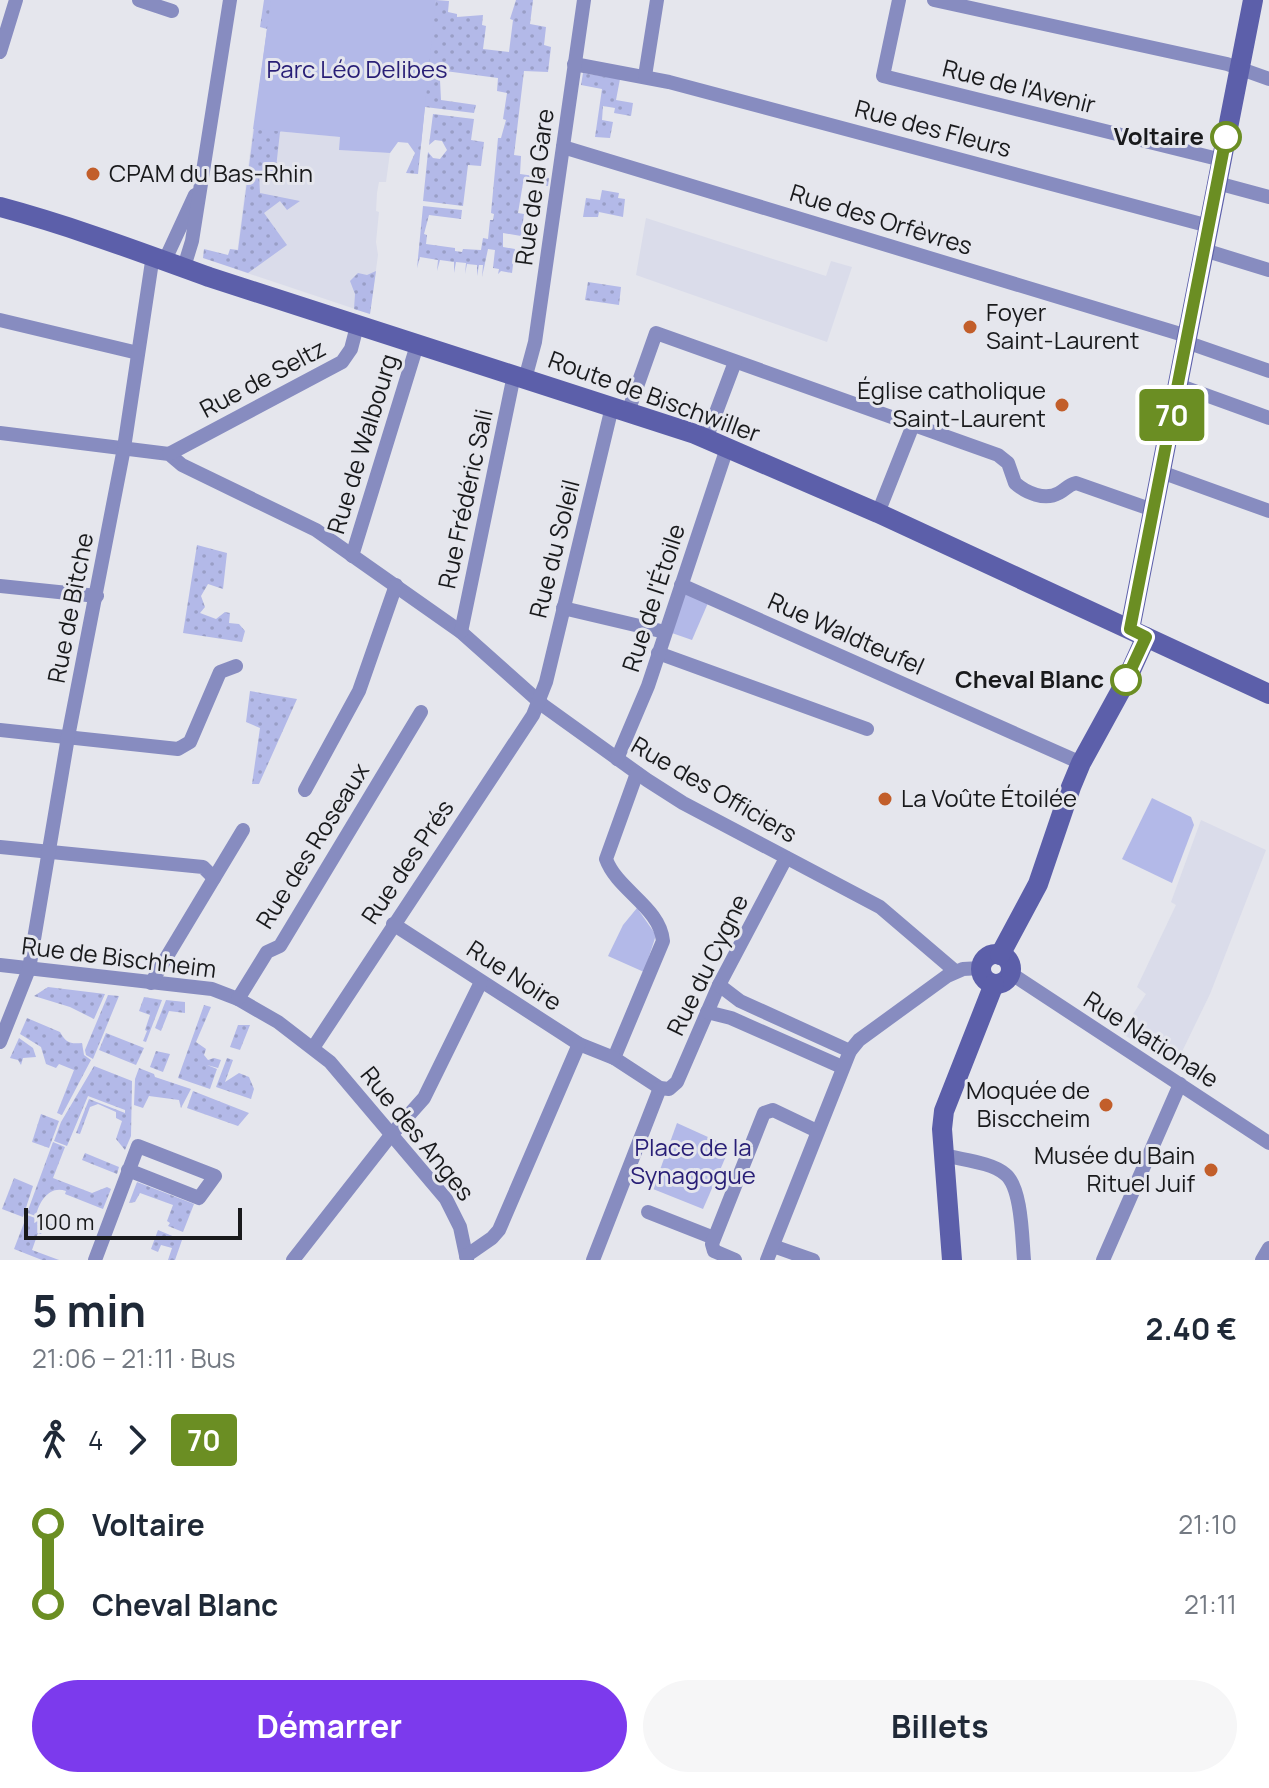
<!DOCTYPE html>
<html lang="fr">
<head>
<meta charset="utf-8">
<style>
  :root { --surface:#fff; --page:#f6f6f7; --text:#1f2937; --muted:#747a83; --accent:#7c3aed }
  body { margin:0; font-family:Manrope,sans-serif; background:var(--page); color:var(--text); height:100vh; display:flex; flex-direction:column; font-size:30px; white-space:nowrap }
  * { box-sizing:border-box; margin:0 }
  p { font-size:26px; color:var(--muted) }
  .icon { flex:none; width:44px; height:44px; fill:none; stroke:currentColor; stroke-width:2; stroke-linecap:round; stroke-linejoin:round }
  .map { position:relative; height:1260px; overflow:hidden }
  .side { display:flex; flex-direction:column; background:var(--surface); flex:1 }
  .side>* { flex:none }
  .badge { padding:0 16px; border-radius:6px; font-size:28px; line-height:52px }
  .scale { position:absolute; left:24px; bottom:20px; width:218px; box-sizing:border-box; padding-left:8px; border:4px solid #191a1c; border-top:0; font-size:22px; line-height:28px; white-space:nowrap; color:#191a1c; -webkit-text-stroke:6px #e5e6ed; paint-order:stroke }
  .map>.badge { position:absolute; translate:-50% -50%; box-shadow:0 0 0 4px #fff }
  .legs { display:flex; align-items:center; gap:12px; height:88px; padding:0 32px; font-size:26px }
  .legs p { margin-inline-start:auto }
  .summary { display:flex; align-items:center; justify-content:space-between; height:136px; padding:0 32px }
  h1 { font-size:44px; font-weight:700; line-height:60px }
  .action { display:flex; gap:16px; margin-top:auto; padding:16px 32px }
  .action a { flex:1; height:92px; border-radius:48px; background:var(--accent); color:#fff; font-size:32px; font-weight:700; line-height:92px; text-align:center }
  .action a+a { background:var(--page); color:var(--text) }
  ul { padding:0 32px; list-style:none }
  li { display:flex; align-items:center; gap:28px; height:80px; font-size:30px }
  li i { display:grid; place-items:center; width:12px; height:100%; margin:0 10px; background:currentColor }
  li i::after { content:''; width:20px; height:20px; margin:-10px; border:6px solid; border-radius:50%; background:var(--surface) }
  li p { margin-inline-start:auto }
  li:first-child i { background:linear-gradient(#0000 50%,currentColor 0) }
  li:last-child i { background:linear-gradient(currentColor 50%,#0000 0) }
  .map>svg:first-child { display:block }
</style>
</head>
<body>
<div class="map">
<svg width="1269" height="1260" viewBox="0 0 1269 1260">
  <defs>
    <pattern id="grass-dots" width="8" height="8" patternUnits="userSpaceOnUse" patternTransform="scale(2)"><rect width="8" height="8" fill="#b3b9e8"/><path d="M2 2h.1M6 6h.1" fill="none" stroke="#999ec6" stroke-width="1.8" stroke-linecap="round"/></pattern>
  </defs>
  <rect width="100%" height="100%" fill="#e5e6ed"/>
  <g fill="#dadcea">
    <path d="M253,129L340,137V150L390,153L386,182H379L377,193L376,211L379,212L376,242L378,255L370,314L235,269Z"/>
    <path d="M646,218L826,276L831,261L852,267L827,342L636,275Z"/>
    <path d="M1201,820L1266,850L1210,994L1175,1066L1121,1033L1146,994L1137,987L1176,905L1171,902Z"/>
  </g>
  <g fill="url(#grass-dots)">
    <path d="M264,0H338L285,126L280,132L275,177L259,173L260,193L300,201L287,210L280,201L264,213L287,245L248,273L203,258L204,249L228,255L230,249L238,250L267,29L260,27Z"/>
    <path d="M436,0L449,1L448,12L457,14V17L483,15L482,25L486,26L483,49L509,52L513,20L510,19L516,0H533L530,24L546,27L544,45L551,47L548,72L524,71L514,155L521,156L520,174L549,178L548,186L523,183L518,213L524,214L521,236L503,233V247L515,249L512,273L501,271L498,274L499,269L493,268L495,250L488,249L482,277L483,265H479L477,276V265L467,264L465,274L466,263L456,262L454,273V262L440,260L437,271L438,260L420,257L417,268L423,206L462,210L461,219L429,215L424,234L427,235L426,244L455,248V251L462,252L463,249L481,250L483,238L488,239L490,220H493L494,214L491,213L498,138H501L506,120L503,119L507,93L497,91L498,78L445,71L443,80H440L441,100L476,105L474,113L425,107L418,174L406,173L415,153L408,143L413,95Z"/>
    <path d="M583,73L620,79L616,100L633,103L631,116L614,113L615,108L603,106L602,120L613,122L610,138L595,137L602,89L581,85Z"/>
    <path d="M433,114L474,119L471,140L484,142L481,166L468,165L463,206L423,201L428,152L433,158L440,159L447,150L442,141L435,140L429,145Z"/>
    <path d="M602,190L619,193L618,198L625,199L623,217L599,212L598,217H583L586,198L600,200Z"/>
    <path d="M376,271L370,314L354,309L355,294L350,281L358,273L367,275Z"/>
    <path d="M588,282L621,287L619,305L585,300Z"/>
    <path d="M197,545L227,553L223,589L208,584L201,596L205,607L200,613L216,619L225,612L230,613L229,623L239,624L245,631L242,642L183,633Z"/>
    <path d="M250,691L297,699L259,784H252L260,728L246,722Z"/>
    <path d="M48,987L105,994L94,1019L70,1007L34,996Z"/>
    <path d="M108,995L119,996L93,1059L86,1055L85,1050Z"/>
    <path d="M144,997L162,1000L146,1042L143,1041L147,1031L145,1030L150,1015L139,1011Z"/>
    <path d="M166,1000L185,1002V1013L169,1011L161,1031L155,1028Z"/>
    <path d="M204,1005L211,1007L196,1042L206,1049L204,1055L208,1060L214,1058L221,1060L218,1068L207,1065L217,1069L210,1089L178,1078Z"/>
    <path d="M27,1018L60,1032C66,1043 70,1044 82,1043L84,1055L91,1060L62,1115L57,1113L74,1070L59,1064L56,1068L46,1064L41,1047L20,1034Z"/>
    <path d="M238,1025H250L240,1050L230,1047Z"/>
    <path d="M106,1033L144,1048L136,1065L99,1050Z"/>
    <path d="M19,1038L33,1048L36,1057L23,1058L21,1065L18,1060L10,1058Z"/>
    <path d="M156,1051L170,1054L163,1072L150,1067Z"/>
    <path d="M227,1058L233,1060L225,1082L239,1073L249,1077L254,1089L251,1099L216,1087Z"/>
    <path d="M94,1066L132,1081L131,1136L125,1150L116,1139L122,1121L116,1118V1112L98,1104L90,1107L80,1134L76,1133L89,1099L125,1113V1110L88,1096L67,1146L54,1141L61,1122Z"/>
    <path d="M139,1068L154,1074L155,1077L191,1089L181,1108L179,1100L149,1096L143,1108L134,1105L135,1079Z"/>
    <path d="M193,1091L249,1113L238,1126L187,1108Z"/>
    <path d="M41,1114L59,1121L49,1148L32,1142Z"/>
    <path d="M53,1142L65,1147L53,1178L92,1193L107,1187L111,1189L103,1209L65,1194L66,1191C50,1185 39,1201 36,1216L27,1213Z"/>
    <path d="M85,1153L119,1167L117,1174L82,1160Z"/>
    <path d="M14,1178L33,1186L23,1217L2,1209Z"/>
    <path d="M137,1182L194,1204L183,1232L168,1226L170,1223L167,1221L173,1205L140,1193L135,1202L129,1203Z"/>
    <path d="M27,1215L68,1230L37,1224L43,1230L41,1234L38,1233L32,1250L59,1260H42L14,1249Z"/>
    <path d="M158,1230L182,1240L175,1260H168L172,1248L161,1245L158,1252L151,1249Z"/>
  </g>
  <g fill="#b3b9e8">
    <path d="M271,0H436L421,144L398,142L390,153L339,150L340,137L253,129Z"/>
    <path d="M683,592L708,603L692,640L669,632Z"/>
    <path d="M1152,798L1191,817L1194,825L1172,883L1122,859Z"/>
    <path d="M637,908L656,935L644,972L608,956L623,925Z"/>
    <path d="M677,1123L730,1147L703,1209L653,1189Z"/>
  </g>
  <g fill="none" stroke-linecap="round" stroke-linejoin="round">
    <g stroke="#878cc0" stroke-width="14">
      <path d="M139,0L172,11"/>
      <path d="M899,0L883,76L1222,160"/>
      <path d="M934,0L1227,64L1269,79"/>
      <path d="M0,52L16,0"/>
      <path d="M574,64L669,82L1209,226"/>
      <path d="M645,76L657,0"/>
      <path d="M563,147L1187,336"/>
      <path d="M1217,183L1269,197"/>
      <path d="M1204,250L1269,270"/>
      <path d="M165,260L195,195"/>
      <path d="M184,267L192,241L230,0"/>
      <path d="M0,320L138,353"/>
      <path d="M1186,342L1269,371"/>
      <path d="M525,379L535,342L584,0"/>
      <path d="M1178,385L1269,418"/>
      <path d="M628,412L656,333L998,455L1008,463L1015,483C1026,493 1045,501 1059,493C1066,489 1068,485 1076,483L1153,510"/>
      <path d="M0,433L169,454L182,465L316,530L461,632L544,706L647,780L683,803L880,907L955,971"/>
      <path d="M706,439L735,362"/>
      <path d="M169,454L342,362L351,349L357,326"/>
      <path d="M1161,472L1269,511"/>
      <path d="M878,513L913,425"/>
      <path d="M352,556L417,345"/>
      <path d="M681,585L1081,763"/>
      <path d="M0,586L97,596"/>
      <path d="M563,608L665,632"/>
      <path d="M461,632L514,375"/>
      <path d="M658,653L867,729"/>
      <path d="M0,730L178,749L190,742L220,672L236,666"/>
      <path d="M617,759L648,686L727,448"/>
      <path d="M637,773L606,859C617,890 660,907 663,941L614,1058L660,1088L669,1089L677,1082L719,985L786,858"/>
      <path d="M305,790L359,691L396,585"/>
      <path d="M0,847L203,867L214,878"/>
      <path d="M393,924L579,1044L614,1058"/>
      <path d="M0,965L212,989L238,999L278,1022L330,1062L446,1199L460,1227L467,1260"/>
      <path d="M1010,973L1269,1143"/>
      <path d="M151,983L243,830"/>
      <path d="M719,985L740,1001L850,1051"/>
      <path d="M238,999L267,952L280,946L421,712"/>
      <path d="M707,1012L731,1018L842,1067"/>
      <path d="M0,1042L29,969L68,737L124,448L153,255"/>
      <path d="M313,1048L533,715L546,682L612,407"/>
      <path d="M944,1155C962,1160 991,1162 1005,1174C1022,1187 1022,1239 1024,1260"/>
      <path d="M648,1212L714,1238"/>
      <path d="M773,1246L813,1260"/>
      <path d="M466,1256L492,1238L499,1230L579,1044"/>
      <path d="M95,1260L138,1146L215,1176L199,1198L128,1170"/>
      <path d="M293,1260L391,1135L424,1098L481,982"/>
      <path d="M593,1260L660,1088"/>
      <path d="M735,1260L714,1251L712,1244L764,1113L773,1110L817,1131"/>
      <path d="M767,1260L850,1051L859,1040L947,976L963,969L981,968"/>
      <path d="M1103,1260L1180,1084"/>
      <path d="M1262,1260L1269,1248"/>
    </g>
    <g stroke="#5c5faa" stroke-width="20">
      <path d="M0,207C71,226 140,252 209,277L695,434L878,513L1269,694"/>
      <path d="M1130,629L1253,0"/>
      <circle cx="996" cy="969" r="15"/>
      <path d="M1000,955L1038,884L1071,787L1081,763L1126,681L1146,637"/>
      <path d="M952,1260L942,1129L944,1111L994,984"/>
    </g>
  </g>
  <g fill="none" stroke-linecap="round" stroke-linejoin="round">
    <g stroke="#fff" stroke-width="18">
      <path id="line-1" d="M1126,680L1146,637L1130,629L1226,137"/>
    </g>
    <use href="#line-1" stroke="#6b8e23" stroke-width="12"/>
  </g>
  <g fill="#fff" stroke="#6b8e23" stroke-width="4">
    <circle cx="1226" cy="137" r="14"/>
    <circle cx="1126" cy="680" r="14"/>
  </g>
  <g fill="#c25e2a" stroke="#e5e6ed" stroke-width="3">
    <circle cx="93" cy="174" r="8"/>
    <circle cx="970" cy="327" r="8"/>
    <circle cx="1062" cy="405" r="8"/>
    <circle cx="885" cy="799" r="8"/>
    <circle cx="1106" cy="1105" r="8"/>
    <circle cx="1211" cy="1170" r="8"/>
  </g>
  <g text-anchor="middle" stroke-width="6" stroke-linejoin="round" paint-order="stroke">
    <g font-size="24" fill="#281e76" stroke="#e5e6ed">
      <text x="357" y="78">Parc Léo Delibes</text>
      <text x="693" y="1156">Place de la<tspan x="693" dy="28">Synagogue</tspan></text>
    </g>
    <g font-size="24" fill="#191a1c" stroke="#e5e6ed">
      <text transform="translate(1019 87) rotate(14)" y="8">Rue de l'Avenir</text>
      <text transform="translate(933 129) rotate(15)" y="8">Rue des Fleurs</text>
      <text transform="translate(535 187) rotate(-82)" y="8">Rue de la Gare</text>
      <text transform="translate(881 220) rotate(17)" y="8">Rue des Orfèvres</text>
      <text transform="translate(263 379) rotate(-28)" y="8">Rue de Seltz</text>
      <text transform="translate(654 397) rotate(20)" y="8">Route de Bischwiller</text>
      <text transform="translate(363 444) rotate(-73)" y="8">Rue de Walbourg</text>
      <text transform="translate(466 499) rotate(-78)" y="8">Rue Frédéric Sali</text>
      <text transform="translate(555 549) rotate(-76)" y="8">Rue du Soleil</text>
      <text transform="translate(654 598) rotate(-72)" y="8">Rue de l'Étoile</text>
      <text transform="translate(71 608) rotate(-79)" y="8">Rue de Bitche</text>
      <text transform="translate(846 634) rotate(24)" y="8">Rue Waldteufel</text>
      <text transform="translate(714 790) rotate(30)" y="8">Rue des Officiers</text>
      <text transform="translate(313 846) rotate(-58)" y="8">Rue des Roseaux</text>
      <text transform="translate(408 862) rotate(-56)" y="8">Rue des Prés</text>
      <text transform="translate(119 958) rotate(7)" y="8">Rue de Bischheim</text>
      <text transform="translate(708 965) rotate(-64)" y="8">Rue du Cygne</text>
      <text transform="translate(514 976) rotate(33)" y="8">Rue Noire</text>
      <text transform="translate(1151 1040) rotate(33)" y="8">Rue Nationale</text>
      <text transform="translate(417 1134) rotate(51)" y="8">Rue des Anges</text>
    </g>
    <g font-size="24" font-weight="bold" fill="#191a1c" stroke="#e5e6ed" text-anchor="end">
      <text x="1204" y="145">Voltaire</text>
      <text x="1104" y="688">Cheval Blanc</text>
    </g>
    <g font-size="24" fill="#191a1c" stroke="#e5e6ed" text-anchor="start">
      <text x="109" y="182">CPAM du Bas-Rhin</text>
      <text x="986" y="321">Foyer<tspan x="986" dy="28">Saint-Laurent</tspan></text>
      <text x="1046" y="399" text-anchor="end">Église catholique<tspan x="1046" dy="28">Saint-Laurent</tspan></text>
      <text x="901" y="807">La Voûte Étoilée</text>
      <text x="1090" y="1099" text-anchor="end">Moquée de<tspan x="1090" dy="28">Bisccheim</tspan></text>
      <text x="1195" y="1164" text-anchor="end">Musée du Bain<tspan x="1195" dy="28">Rituel Juif</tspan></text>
    </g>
  </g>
</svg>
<div class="scale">100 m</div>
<b class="badge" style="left:1172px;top:415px;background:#6b8e23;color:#fff">70</b>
</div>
<section class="side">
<div class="summary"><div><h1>5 min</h1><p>21:06 – 21:11 · Bus</p></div><b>2.40 €</b></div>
<div class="legs"><svg class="icon" aria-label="walk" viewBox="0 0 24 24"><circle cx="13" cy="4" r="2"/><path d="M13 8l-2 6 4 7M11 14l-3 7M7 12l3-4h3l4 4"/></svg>4<svg class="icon" aria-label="forward" viewBox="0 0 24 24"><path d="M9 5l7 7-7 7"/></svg><b class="badge" style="background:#6b8e23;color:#fff">70</b></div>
<ul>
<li><i style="color:#6b8e23"></i><b>Voltaire</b><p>21:10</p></li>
<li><i style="color:#6b8e23"></i><b>Cheval Blanc</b><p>21:11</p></li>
</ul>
<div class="action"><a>Démarrer</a><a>Billets</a></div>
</section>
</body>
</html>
